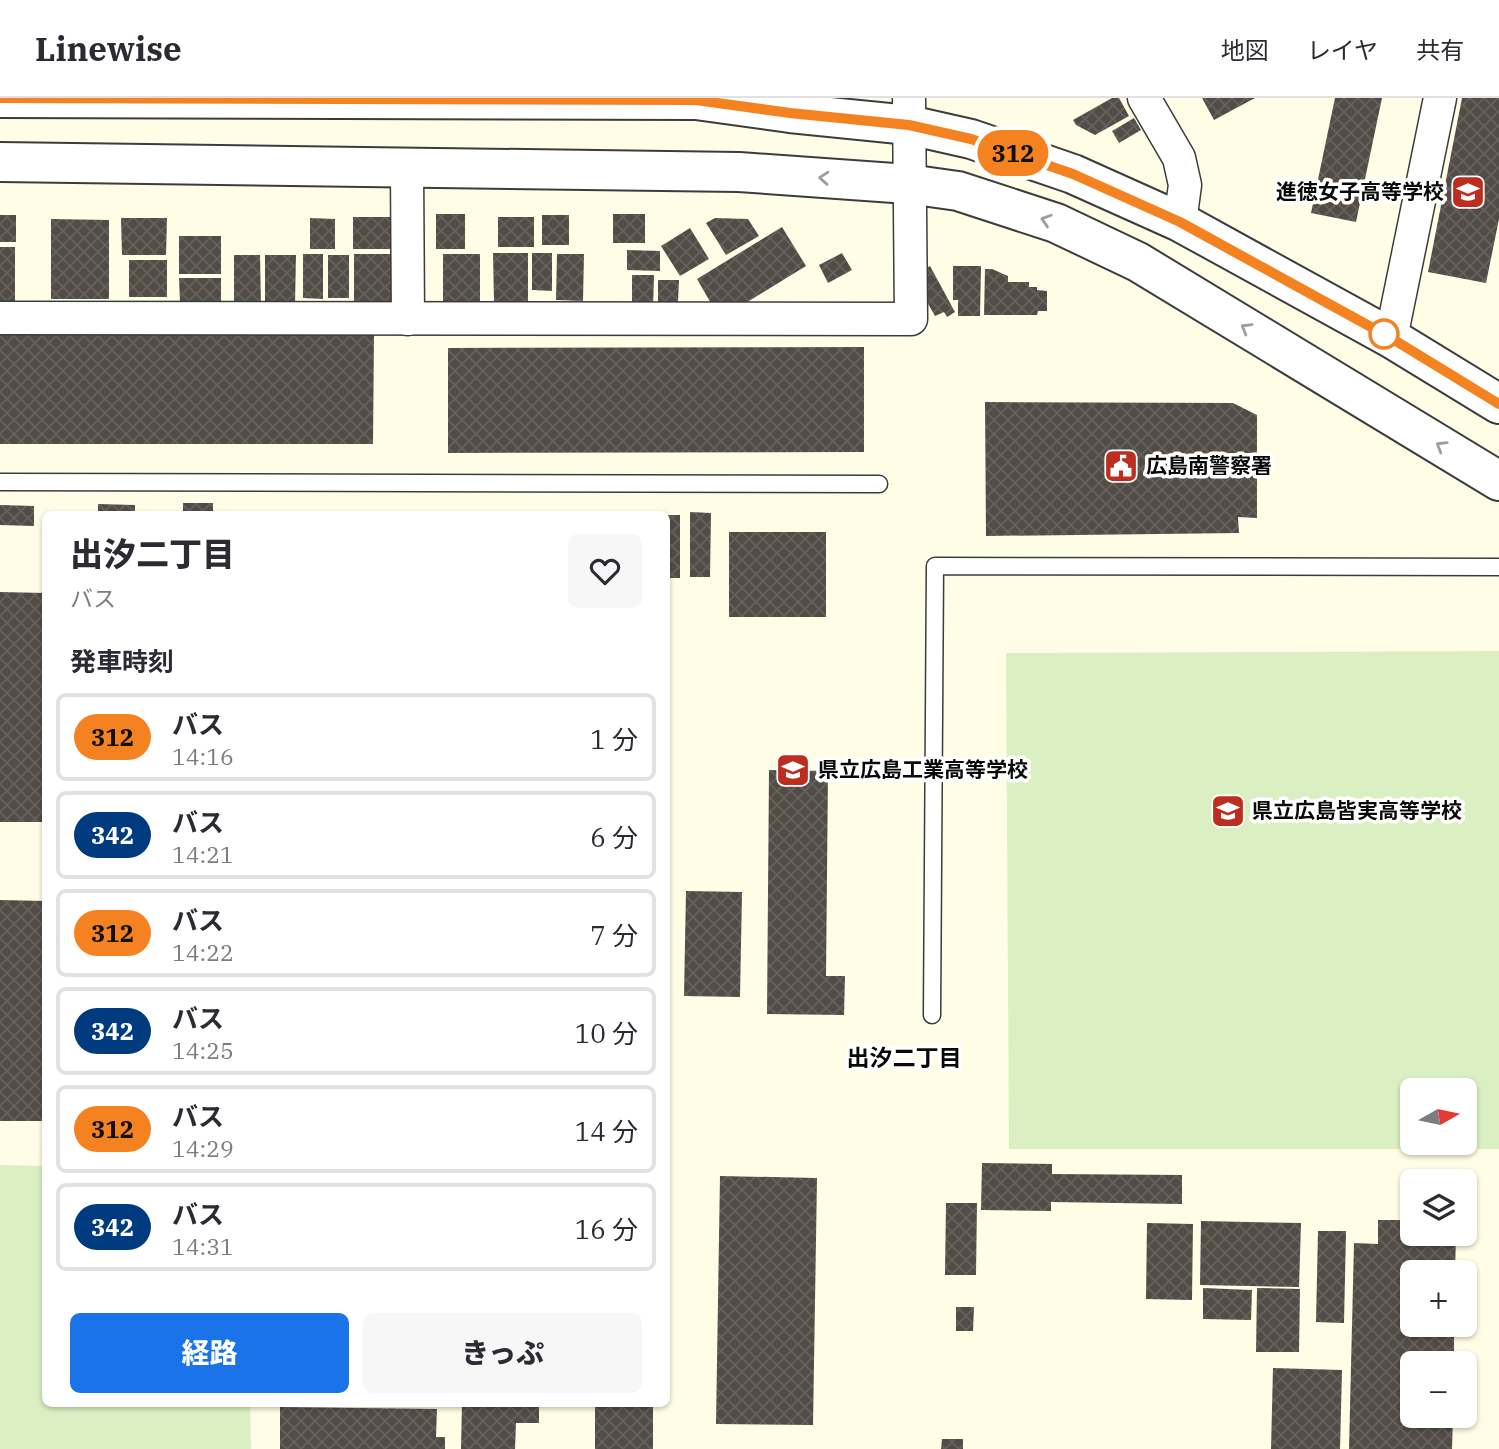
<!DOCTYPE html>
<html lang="ja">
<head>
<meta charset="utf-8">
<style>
  :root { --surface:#fff; --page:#f7f7f7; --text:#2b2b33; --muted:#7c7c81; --line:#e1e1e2; --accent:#1a73e8 }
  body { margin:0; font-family:"IBM Plex Serif","Noto Sans JP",serif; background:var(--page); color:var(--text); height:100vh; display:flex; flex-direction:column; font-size:26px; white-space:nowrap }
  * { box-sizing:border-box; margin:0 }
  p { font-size:23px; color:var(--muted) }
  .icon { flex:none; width:38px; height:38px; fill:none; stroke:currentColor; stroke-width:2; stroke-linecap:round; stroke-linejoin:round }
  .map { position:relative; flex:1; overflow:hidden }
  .side { position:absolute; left:42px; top:413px; width:628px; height:896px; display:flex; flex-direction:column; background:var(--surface); border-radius:10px; box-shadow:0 2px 5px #0004 }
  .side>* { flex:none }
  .badge { padding:0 14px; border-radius:23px; font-size:24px; line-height:46px }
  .needle { width:46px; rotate:81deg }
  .buttons { position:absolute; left:1400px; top:980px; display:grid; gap:14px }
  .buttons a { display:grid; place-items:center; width:77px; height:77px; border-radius:10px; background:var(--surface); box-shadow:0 2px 5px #0004; font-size:35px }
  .map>.badge { position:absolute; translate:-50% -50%; box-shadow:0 0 0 4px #fff }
  h2 { padding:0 28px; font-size:26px; line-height:63px }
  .round { display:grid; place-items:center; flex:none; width:74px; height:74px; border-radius:10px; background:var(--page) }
  .summary { display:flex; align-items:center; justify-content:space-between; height:119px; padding:0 28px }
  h1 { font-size:33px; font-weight:800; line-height:52px }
  .cta { display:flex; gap:14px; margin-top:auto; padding:14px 28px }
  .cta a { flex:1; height:80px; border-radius:10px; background:var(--accent); color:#fff; font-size:28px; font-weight:800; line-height:80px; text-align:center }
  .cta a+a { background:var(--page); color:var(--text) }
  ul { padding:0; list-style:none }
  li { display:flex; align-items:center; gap:21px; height:88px; margin:0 14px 10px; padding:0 14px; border:4px solid var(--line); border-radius:10px }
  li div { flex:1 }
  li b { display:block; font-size:26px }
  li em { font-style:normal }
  li .badge { min-width:77px; font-weight:700; text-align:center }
  header { display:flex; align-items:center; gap:42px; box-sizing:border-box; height:98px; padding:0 35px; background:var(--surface); border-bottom:2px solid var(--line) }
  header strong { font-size:33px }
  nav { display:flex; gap:38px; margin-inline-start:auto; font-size:24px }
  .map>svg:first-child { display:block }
</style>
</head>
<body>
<header>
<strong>Linewise</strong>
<nav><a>地図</a><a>レイヤ</a><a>共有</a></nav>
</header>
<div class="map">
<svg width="1499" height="1351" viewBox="0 0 1499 1351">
  <defs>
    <pattern id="building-cross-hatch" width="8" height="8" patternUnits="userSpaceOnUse" patternTransform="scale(1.75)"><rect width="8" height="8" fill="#524c46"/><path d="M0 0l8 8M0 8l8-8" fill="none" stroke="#66615c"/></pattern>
  </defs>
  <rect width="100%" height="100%" fill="#fffde6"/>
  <g fill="#daf0c2" fill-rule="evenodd">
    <path d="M1499,553V1051H1009L1006,555ZM1412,992H1465V1045H1412Z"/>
    <path d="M0,1067L45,1068L46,1306H250L251,1351H0Z"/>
  </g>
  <g fill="url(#building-cross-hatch)">
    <path d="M1112,0H1119L1129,18L1095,37L1076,27L1073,22Z"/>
    <path d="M1202,0H1255L1214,22Z"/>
    <path d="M1335,0H1382L1356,124L1311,115Z"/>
    <path d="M1462,0H1499V121L1486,185L1428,174Z"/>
    <path d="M1134,20L1141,32L1119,45L1112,33Z"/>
    <rect x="436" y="116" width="29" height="35"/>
    <rect x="613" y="116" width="32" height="29"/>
    <rect x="0" y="117" width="16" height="27"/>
    <rect x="542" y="117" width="27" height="30"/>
    <rect x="353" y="119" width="37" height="32"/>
    <rect x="498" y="119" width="36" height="30"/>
    <path d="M121,120H167L166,157H122Z"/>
    <path d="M310,120L335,121V151H310Z"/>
    <path d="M715,120L748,121L759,138L726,157L706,125Z"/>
    <path d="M51,121L109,122V201H51Z"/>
    <path d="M782,129L806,168L731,214H716L697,181Z"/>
    <path d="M690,130L709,161L680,178L661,148Z"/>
    <rect x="179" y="138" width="42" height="38"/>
    <rect x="0" y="149" width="15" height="59"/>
    <path d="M627,152L660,153V173L627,172Z"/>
    <path d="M493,155H528V204H494Z"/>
    <path d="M532,155H552V193L532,192Z"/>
    <path d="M842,155L852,172L828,185L819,167Z"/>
    <path d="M303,156H323V201L303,200Z"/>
    <rect x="354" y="156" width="37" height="49"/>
    <rect x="443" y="156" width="37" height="55"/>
    <path d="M557,156H584L583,203L556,202Z"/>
    <path d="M234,157H260L261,207H234Z"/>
    <path d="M265,157H296L295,207H265Z"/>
    <rect x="328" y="157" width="21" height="43"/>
    <rect x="129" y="162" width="38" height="37"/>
    <path d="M930,168L955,214L947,219L944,214L935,218L923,197L924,172Z"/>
    <path d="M953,168H981L980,218H958V202H953Z"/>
    <path d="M985,171H992L1008,178V184H1029V189H1037V192L1047,193V213H1038L1037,217H984Z"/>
    <path d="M632,177H654L653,212L632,211Z"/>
    <path d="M179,180H221V205H180Z"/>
    <path d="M658,182H679L678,204H658Z"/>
    <path d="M0,235L374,236L373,346H0Z"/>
    <path d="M864,249V354L448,355V250Z"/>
    <path d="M985,304L1233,305L1257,317V420L1238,419L1239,435L986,438Z"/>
    <rect x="183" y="405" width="30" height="11"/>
    <path d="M98,406L135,407V416H98Z"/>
    <path d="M0,407L34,408V428L0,427Z"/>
    <path d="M690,414L711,415L710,479H690Z"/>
    <rect x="667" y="417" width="13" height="63"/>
    <rect x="729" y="434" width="97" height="85"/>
    <path d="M0,494L46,495V724H0Z"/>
    <path d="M769,672L828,673L826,878H845L844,917L767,916Z"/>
    <path d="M686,793L742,794L740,899L684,898Z"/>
    <path d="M0,802L46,803V1023H0Z"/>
    <path d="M982,1065L1052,1066V1076L1182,1077V1106L1051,1104V1113L981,1112Z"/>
    <path d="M720,1078L817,1080L813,1327L716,1326Z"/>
    <path d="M946,1105H977L976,1177H945Z"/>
    <path d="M1378,1122H1412V1136H1456L1455,1174H1412V1227H1454V1265H1412V1318H1453L1452,1351H1349L1354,1145L1378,1146Z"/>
    <path d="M1201,1123L1301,1125L1299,1189L1200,1187Z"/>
    <path d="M1147,1125L1193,1126L1192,1202L1146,1201Z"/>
    <path d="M1318,1133H1346L1344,1225L1316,1224Z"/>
    <path d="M1203,1190L1252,1192L1251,1222L1203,1221Z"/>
    <path d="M1257,1190L1300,1191L1299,1254H1256Z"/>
    <path d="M956,1209H974L973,1233H956Z"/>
    <path d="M1273,1270L1342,1272L1340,1351H1271Z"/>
    <path d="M462,1306H539V1325H516L515,1351H461Z"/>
    <rect x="595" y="1306" width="58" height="45"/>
    <path d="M280,1309L437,1311L436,1339H445V1351H280Z"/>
    <path d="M942,1341H963V1351H941Z"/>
  </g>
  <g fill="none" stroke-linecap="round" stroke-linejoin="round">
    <g stroke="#3c3c3c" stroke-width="19">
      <g id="service">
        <path d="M0,384L879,386"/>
        <path d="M932,917L935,468L1499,469"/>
      </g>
    </g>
    <g stroke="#3c3c3c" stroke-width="35">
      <g id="minor">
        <path d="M1144,0L1179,60L1185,87L1180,124"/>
        <path d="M407,70L408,221"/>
        <path d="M0,220L911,221L909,0"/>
        <path d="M1391,240L1440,0"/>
      </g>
    </g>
    <g stroke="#3c3c3c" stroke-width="42">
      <g id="tertiary">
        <path d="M0,0L696,2L790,15L909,27L971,41L1073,76L1180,124L1391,240L1499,306"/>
        <path d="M0,64L739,74L908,86L958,93L1056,125L1138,164L1499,383"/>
      </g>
    </g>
    <use href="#service" stroke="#fff" stroke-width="16"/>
    <use href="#minor" stroke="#fff" stroke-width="32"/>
    <use href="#tertiary" stroke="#fff" stroke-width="38"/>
  </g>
  <defs><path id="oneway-chevron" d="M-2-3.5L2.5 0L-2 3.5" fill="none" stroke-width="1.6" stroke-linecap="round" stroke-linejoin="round" transform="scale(1.75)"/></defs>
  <g stroke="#9d9d9d">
    <use href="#oneway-chevron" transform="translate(824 80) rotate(-176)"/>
    <use href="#oneway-chevron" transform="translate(1046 122) rotate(-162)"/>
    <use href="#oneway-chevron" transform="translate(1246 230) rotate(-149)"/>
    <use href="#oneway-chevron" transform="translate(1441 348) rotate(-149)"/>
  </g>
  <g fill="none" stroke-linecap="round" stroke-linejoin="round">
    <g stroke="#fff" stroke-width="16">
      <path id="line" d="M0,0L696,2L790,15L909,27L971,41L1073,76L1180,124L1391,240L1499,306"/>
    </g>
    <use href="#line" stroke="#f58220" stroke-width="10"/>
  </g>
  <defs>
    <g id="school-square" transform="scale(1.75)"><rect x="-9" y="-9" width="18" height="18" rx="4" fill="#bb2e20" stroke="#fff"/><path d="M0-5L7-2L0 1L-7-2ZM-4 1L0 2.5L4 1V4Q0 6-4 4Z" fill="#fff"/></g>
    <g id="civic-square" transform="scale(1.75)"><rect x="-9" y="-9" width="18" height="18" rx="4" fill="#bb2e20" stroke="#fff"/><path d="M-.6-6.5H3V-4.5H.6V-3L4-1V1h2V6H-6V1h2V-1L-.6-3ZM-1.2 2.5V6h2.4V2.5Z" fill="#fff"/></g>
  </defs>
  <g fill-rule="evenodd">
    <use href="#school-square" x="1468" y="94"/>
    <use href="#civic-square" x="1121" y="368"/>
    <use href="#school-square" x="793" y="672"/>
    <use href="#school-square" x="1228" y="713"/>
  </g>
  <circle fill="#fff" stroke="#f58220" stroke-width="3.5" cx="1384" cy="236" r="14"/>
  <g text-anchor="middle" stroke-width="7" stroke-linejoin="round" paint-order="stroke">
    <g font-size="21" font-weight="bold" fill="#090909" stroke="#fff" text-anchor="start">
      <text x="1444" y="101" text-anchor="end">進徳女子高等学校</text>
      <text x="1146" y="375">広島南警察署</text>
      <text x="818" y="679">県立広島工業高等学校</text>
      <text x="1252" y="720">県立広島皆実高等学校</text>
    </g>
    <g font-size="23" font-weight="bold" fill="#090909" stroke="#fff">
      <text x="904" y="968">出汐二丁目</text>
    </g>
  </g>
</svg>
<div class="buttons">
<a><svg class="needle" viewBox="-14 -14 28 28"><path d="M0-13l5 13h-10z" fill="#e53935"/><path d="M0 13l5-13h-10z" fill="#7c7c81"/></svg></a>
<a><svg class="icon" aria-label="layers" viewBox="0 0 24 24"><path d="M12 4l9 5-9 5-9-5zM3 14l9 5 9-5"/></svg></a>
<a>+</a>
<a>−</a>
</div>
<b class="badge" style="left:1013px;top:55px;background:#f58220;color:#111">312</b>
<section class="side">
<div class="summary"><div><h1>出汐二丁目</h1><p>バス</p></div><a class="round"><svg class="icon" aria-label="heart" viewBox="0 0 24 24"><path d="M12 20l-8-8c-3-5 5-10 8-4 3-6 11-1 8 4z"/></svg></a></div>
<h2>発車時刻</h2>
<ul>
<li><span class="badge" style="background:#f58220;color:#111">312</span><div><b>バス</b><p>14:16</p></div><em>1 分</em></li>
<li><span class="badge" style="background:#003b80;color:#fff">342</span><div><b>バス</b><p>14:21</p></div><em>6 分</em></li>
<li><span class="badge" style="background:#f58220;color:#111">312</span><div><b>バス</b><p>14:22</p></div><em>7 分</em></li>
<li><span class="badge" style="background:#003b80;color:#fff">342</span><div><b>バス</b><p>14:25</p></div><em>10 分</em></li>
<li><span class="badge" style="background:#f58220;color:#111">312</span><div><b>バス</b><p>14:29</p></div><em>14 分</em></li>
<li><span class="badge" style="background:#003b80;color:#fff">342</span><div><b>バス</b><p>14:31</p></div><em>16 分</em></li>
</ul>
<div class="cta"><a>経路</a><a>きっぷ</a></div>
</section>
</div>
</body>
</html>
